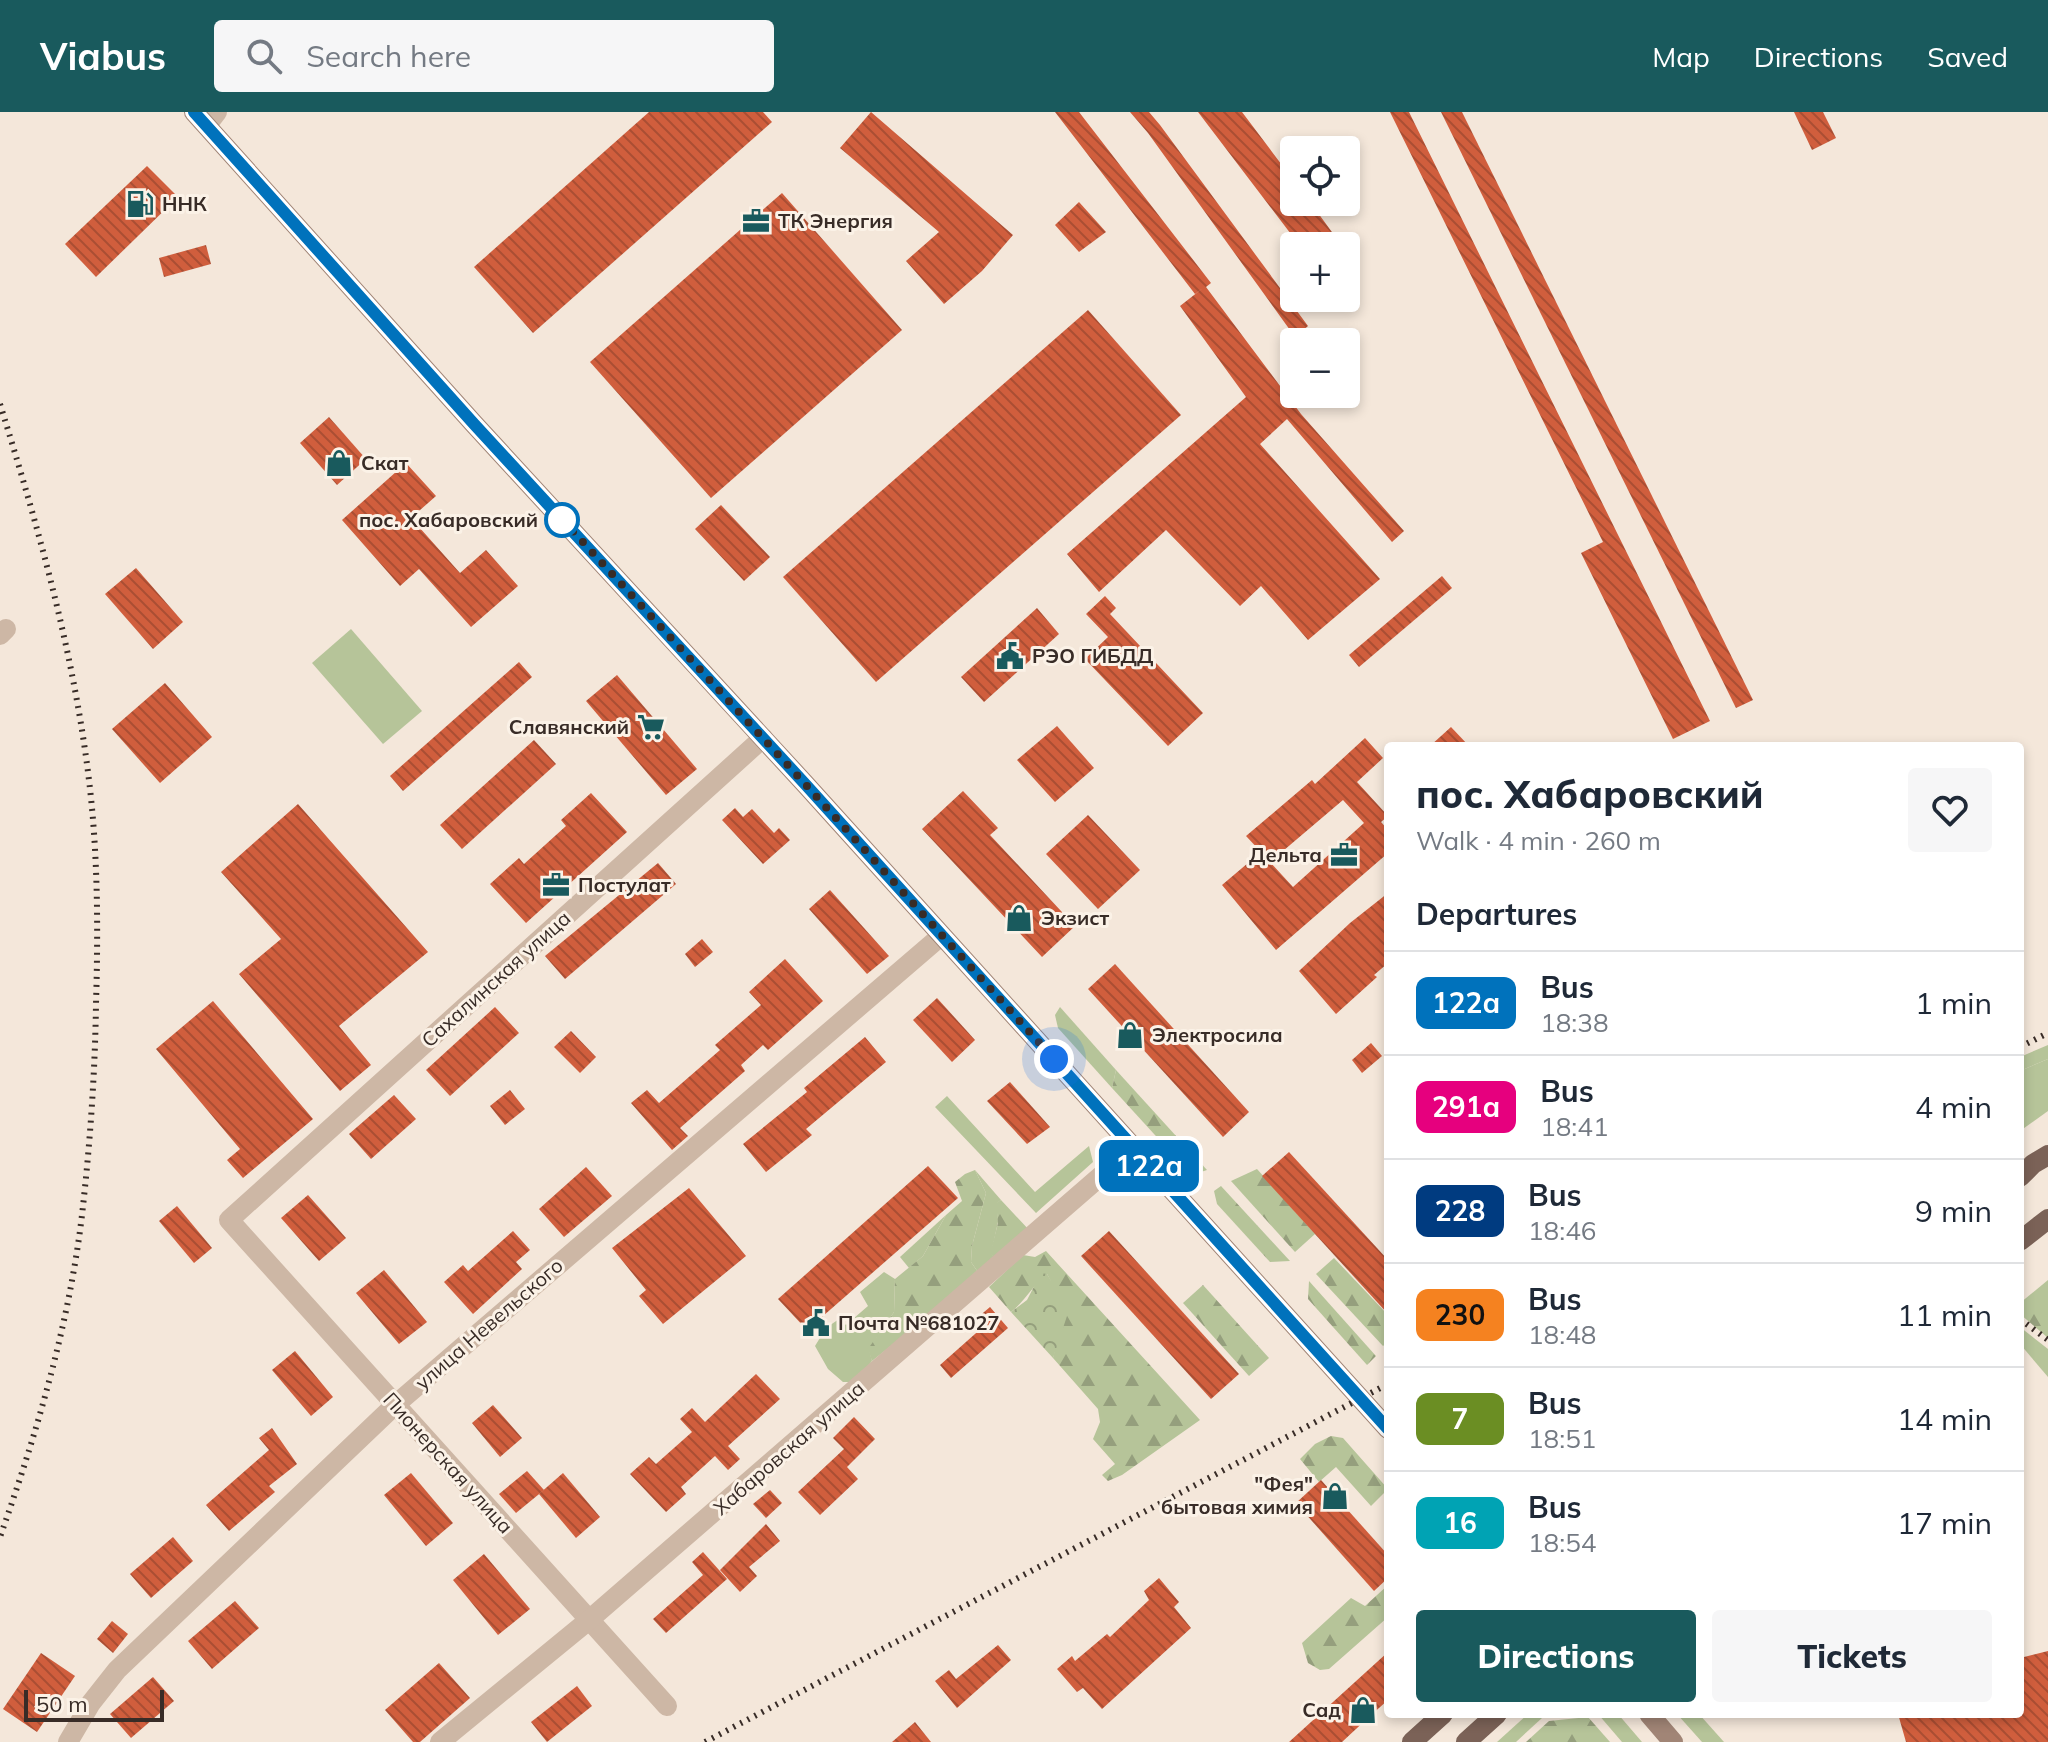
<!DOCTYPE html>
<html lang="en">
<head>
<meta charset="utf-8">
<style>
  :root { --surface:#fff; --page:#f6f6f7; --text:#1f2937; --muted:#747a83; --line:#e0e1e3; --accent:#195a5d }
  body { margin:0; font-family:Mulish,sans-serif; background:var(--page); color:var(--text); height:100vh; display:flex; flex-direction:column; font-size:30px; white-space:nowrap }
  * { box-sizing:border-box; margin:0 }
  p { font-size:26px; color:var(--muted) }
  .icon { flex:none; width:44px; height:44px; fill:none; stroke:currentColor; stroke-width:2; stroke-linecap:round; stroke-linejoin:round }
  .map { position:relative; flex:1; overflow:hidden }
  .drawer { position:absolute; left:1384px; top:630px; width:640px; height:976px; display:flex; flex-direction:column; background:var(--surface); border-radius:8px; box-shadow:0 4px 12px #0003 }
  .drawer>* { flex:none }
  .badge { padding:0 16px; border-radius:12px; font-size:28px; line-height:52px }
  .buttons { position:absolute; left:1280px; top:24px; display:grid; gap:16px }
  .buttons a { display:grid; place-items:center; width:80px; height:80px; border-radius:8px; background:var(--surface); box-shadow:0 4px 12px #0003; font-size:40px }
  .scale { position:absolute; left:24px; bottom:20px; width:140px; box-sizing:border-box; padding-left:8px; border:4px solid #382c27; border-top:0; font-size:22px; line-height:28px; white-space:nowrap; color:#382c27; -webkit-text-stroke:6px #fbf2e7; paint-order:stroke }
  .you { position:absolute; width:40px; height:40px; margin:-20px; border:6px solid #fff; border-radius:50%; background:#1a73e8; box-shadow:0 0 0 12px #1a73e833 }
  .map>.badge { position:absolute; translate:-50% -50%; box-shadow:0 0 0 4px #fff }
  h2 { padding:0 32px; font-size:30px; line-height:72px }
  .round { display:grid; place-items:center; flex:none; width:84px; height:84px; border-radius:8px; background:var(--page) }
  .headline { display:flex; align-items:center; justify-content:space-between; height:136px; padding:0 32px }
  h1 { font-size:38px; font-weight:800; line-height:60px }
  .button { display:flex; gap:16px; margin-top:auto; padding:16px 32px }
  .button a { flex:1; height:92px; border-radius:8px; background:var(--accent); color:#fff; font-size:32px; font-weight:800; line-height:92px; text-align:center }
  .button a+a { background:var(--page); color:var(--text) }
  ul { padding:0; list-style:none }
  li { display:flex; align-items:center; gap:24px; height:104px; padding:0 32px; border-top:2px solid var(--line) }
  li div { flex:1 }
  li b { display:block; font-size:30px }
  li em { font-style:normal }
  li .badge { min-width:88px; font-weight:700; text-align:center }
  header { display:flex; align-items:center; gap:48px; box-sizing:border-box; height:112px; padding:0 40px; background:var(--accent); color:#fff }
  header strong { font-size:38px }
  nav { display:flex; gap:44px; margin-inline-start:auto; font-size:28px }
  .search { width:560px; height:72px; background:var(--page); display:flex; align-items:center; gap:20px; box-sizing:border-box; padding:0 28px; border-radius:8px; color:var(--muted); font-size:30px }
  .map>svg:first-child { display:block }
</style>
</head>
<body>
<header>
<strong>Viabus</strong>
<div class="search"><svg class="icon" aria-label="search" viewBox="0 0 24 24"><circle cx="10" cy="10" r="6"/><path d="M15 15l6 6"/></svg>Search here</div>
<nav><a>Map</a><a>Directions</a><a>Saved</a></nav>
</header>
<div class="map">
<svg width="2048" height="1630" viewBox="0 0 2048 1630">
  <defs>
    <pattern id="forest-firs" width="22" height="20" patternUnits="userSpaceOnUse" patternTransform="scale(2)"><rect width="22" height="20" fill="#b6c499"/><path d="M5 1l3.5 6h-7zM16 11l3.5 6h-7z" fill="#959f7d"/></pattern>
    <pattern id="park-crowns" width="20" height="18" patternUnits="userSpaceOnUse" patternTransform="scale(2)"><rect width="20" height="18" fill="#b6c499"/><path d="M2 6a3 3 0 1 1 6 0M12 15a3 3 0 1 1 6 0" fill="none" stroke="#959f7d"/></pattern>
    <pattern id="building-back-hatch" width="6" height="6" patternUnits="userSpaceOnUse" patternTransform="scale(2)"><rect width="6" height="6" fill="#d05e3d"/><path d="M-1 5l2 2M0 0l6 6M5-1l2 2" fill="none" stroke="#aa4e33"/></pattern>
  </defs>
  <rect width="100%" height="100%" fill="#f4e7da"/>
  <g fill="#b6c499">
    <path d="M351,517L422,599L383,632L312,551Z"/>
    <path d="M1060,895L1116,958L1112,976L1058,916L1055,903Z"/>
    <path d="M2048,947V999L2020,1019V959Z"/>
    <path d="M947,984L1035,1080L1089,1034L1093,1050L1036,1101L935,995Z"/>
    <path d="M975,1058L1001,1088L997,1091L998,1110L991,1142L997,1147L980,1163L971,1150L972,1134L986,1081Z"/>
    <path d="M946,1103L923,1144L909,1156L900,1145Z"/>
    <path d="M884,1160L895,1167L894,1200L869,1237L872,1249L855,1270H843L828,1257L815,1234L826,1216L839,1207L846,1213L868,1194L860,1180Z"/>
    <path d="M2020,1215L2048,1237V1265L2020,1232Z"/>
    <path d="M1598,1602H1618L1642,1630H1622Z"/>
    <path d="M1677,1602H1699L1724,1630H1702Z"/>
  </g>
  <g fill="url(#forest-firs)">
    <path d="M2048,933V947L2020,959V945Z"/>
    <path d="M1116,958L1207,1058L1195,1062L1186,1057L1112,976Z"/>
    <path d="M1257,1057L1315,1122L1295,1140L1231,1069Z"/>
    <path d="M975,1058L986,1081L972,1134L971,1150L980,1163L872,1249L868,1237L894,1200L895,1167L923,1144L946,1103L962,1089L955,1070L965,1062Z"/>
    <path d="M1221,1074L1290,1149L1270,1150L1217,1092L1214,1079Z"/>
    <path d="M1001,1088L1030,1119L997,1147L990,1142L998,1111L996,1091Z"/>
    <path d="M1046,1139L1200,1308L1122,1363L1108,1369L1102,1363L1115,1352L1093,1327L1100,1310L1098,1297L1053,1246C1061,1214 1064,1192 1047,1162C1032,1174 1026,1188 1011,1200L989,1175L1023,1143L1035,1145Z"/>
    <path d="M1334,1146L1388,1203V1230L1383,1234L1316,1162Z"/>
    <path d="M2048,1168V1226L2020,1202V1191Z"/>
    <path d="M1309,1169L1376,1244L1367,1253L1308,1187Z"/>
    <path d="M1203,1173L1269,1246L1249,1264L1183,1191Z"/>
    <path d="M1331,1324L1343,1326L1388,1377L1371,1394L1336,1355L1319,1370L1300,1347L1315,1332Z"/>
    <path d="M1388,1473V1505L1329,1557L1320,1558L1308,1551L1302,1531L1351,1486L1365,1494Z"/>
    <path d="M1528,1602H1538L1542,1606L1516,1630H1497Z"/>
    <path d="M1588,1605L1610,1630H1526L1549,1609Z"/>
  </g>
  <path fill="url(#park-crowns)" d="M1041,1161L1047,1162L1069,1198L1053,1246L1011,1200L1027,1188Z"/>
  <g fill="url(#building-back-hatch)" fill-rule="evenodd">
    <path d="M649,0H763L772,10L533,221L474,155Z"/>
    <path d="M871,0L1013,123L982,159L944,192L906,149L939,120L840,36Z"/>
    <path d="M1055,0H1079L1211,171L1206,175L1301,302L1404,419L1392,430L1287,307L1260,332L1380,467L1308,528L1261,474L1240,494L1166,418L1099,480L1067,442L1246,285L1180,194L1203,176L1195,182Z"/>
    <path d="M1130,0H1149L1160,13L1308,214L1295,225L1148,21Z"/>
    <path d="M1198,0H1242L1294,69V90H1310L1337,127L1327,134H1300Z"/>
    <path d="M1390,0H1409L1710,609L1673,627L1581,441L1603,430Z"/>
    <path d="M1441,0H1462L1753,588L1736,596Z"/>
    <path d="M1794,0H1823L1836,26L1812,38Z"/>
    <path d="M147,54L178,85L96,165L65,132Z"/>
    <path d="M782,81L902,218L711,386L590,250Z"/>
    <path d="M1079,90L1106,120L1079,140L1055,113Z"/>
    <path d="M206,133L211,152L164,165L159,146Z"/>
    <path d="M1088,198L1181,303L876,570L783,465Z"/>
    <path d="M329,305L366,347L337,373L300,331Z"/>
    <path d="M406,351L436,384L411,406L460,461L486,438L518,474L471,515L419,457L400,474L342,408Z"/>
    <path d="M721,393L770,445L744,469L695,417Z"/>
    <path d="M136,456L183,510L153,537L105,482Z"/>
    <path d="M1442,464L1452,476L1359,555L1349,543Z"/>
    <path d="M1105,484L1116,496L1110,502L1203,601L1168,634L1085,547L1108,525L1086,502Z"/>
    <path d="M1037,496L1059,522L984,590L961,565Z"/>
    <path d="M519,550L532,565L403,679L390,664Z"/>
    <path d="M617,563L697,657L666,683L586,589Z"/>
    <path d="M165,571L212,625L160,671L112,617Z"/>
    <path d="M1057,614L1094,656L1055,690L1017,648Z"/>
    <path d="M1451,615L1469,634H1430Z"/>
    <path d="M1365,626L1383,646L1357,670L1388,704L1381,710L1388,718V741L1276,838L1222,773L1261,740L1246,724L1312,668L1315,672ZM1343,688L1364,711L1293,775L1270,750Z"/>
    <path d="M534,628L556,652L462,737L440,713Z"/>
    <path d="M963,679L998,716L990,723L1075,814L1042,845L922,717Z"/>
    <path d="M591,681L627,720L526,811L490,772L519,746L524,752L566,714L561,708Z"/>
    <path d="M298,692L428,840L339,914L371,953L340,979L239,862L281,827L221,760Z"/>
    <path d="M735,696L743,705L752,697L774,721L779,716L790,728L763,752L722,708Z"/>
    <path d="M1088,703L1140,758L1098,797L1046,742Z"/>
    <path d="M658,751L676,772L565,867L545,844Z"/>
    <path d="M830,778L889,844L867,862L809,797Z"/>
    <path d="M1388,781V851L1374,863L1377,865L1336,902L1299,859L1350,811Z"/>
    <path d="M702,827L713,840L695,855L685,842Z"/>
    <path d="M785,847L823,889L768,938L763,933L741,953L745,959L680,1016L688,1024L672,1038L631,991L647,978L659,991L720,938L715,933L761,893L749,880Z"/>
    <path d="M1115,852L1249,1000L1223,1025L1088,877Z"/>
    <path d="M937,886L975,928L952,950L913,908Z"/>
    <path d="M213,889L313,1007L243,1066L227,1048L240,1037L156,937Z"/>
    <path d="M495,895L519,921L450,984L426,958Z"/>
    <path d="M571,919L596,945L580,961L554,935Z"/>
    <path d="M865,925L886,950L806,1017L812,1023L766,1060L743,1032L807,980L804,976Z"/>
    <path d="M1371,931L1382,944L1362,961L1352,948Z"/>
    <path d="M1010,970L1050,1015L1027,1032L987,989Z"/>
    <path d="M510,978L525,997L505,1013L490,994Z"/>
    <path d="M394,983L416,1007L371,1047L349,1022Z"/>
    <path d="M1289,1040L1388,1148V1202L1262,1064Z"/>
    <path d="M928,1054L958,1086L807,1218L778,1187Z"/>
    <path d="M586,1055L612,1084L564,1125L539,1097Z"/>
    <path d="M689,1076L746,1144L663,1212L639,1184L646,1178L612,1136Z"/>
    <path d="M308,1083L346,1126L319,1149L281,1106Z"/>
    <path d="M177,1094L212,1136L194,1151L159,1109Z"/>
    <path d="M513,1119L530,1138L516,1150L522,1157L473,1202L444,1170L463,1153L468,1159Z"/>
    <path d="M1109,1119L1239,1262L1211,1287L1081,1144Z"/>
    <path d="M384,1158L427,1210L399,1232L356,1181Z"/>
    <path d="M990,1195L1008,1216L951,1266L940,1253L984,1214L977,1206Z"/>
    <path d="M295,1239L333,1285L311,1304L272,1258Z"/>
    <path d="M756,1262L780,1287L728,1334L740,1347L728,1358L715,1344L681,1375L686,1382L666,1400L630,1362L649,1345L656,1352L692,1320L680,1307L692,1296L705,1310Z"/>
    <path d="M493,1293L522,1326L500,1345L472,1311Z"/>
    <path d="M854,1305L875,1327L847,1355L858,1367L820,1403L798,1380L844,1337L833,1326Z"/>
    <path d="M272,1316L297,1352L269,1374L275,1380L229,1419L206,1393L269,1338L259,1326Z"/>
    <path d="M527,1359L544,1378L516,1401L499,1382Z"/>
    <path d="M411,1361L453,1411L426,1434L384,1383Z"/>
    <path d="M563,1361L600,1405L576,1426L539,1382Z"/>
    <path d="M1321,1368L1388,1443V1466L1374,1479L1296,1391Z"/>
    <path d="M770,1378L782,1391L766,1406L753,1392Z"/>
    <path d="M766,1412L780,1429L749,1455L757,1464L740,1480L720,1458Z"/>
    <path d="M173,1425L193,1449L151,1486L130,1462Z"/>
    <path d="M703,1440L727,1467L666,1521L653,1507L703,1463L692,1450Z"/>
    <path d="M484,1442L530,1497L498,1523L453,1468Z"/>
    <path d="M1159,1466L1179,1490L1174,1495L1191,1516L1102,1597L1083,1576L1077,1580L1057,1557L1072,1544L1075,1549L1107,1522L1110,1525L1149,1488L1144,1479Z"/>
    <path d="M235,1489L259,1516L212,1557L188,1529Z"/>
    <path d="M112,1509L128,1522L113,1541L97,1527Z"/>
    <path d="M998,1533L1011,1548L957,1596L935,1569L949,1558L956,1567Z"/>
    <path d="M2048,1539V1630H1906L1898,1602H2020V1546Z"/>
    <path d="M1388,1540V1588L1370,1604L1342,1630H1289Z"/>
    <path d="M41,1541L75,1564L37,1620L3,1597Z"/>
    <path d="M439,1551L470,1586L420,1630H413L385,1598Z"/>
    <path d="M153,1565L174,1589L131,1626L110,1602Z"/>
    <path d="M577,1574L592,1594L547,1630L531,1610Z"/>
    <path d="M915,1610L931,1630H892Z"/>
  </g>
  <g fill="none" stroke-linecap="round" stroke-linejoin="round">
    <g stroke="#cdb7a5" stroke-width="20">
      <path d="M207,13L217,0"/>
      <path d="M0,523L6,517"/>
      <path d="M667,1594L229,1108L763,626"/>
      <path d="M68,1630L91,1591L117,1558L395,1293L941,824"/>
      <path d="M440,1630L589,1508L1133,1036"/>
    </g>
    <g stroke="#a18576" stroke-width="20">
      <path d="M194,0L474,312L806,673L1388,1317"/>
      <path d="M1649,1602L1673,1630"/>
    </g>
    <g stroke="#7b6257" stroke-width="20">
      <path d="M2020,1065L2033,1052L2048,1043"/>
      <path d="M2020,1129L2048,1107"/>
      <path d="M1412,1630L1443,1602"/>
      <path d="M1466,1630L1497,1602"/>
    </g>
    <g stroke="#382c27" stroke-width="6" stroke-dasharray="2 6" stroke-linecap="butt">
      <path d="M0,292C40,421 77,552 91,686C98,754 98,824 96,892C95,962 90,1033 82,1103C69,1212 37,1321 0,1425"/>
      <path d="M2020,935L2048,921"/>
      <path d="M2020,1207L2048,1228"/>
      <path d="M705,1630L1388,1272"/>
    </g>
  </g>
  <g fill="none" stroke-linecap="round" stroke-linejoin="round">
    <g stroke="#fff" stroke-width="18">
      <path id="line" d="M194,0L474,312L806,673L1388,1317"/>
    </g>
    <use href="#line" stroke="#0072bc" stroke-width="12"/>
    <path stroke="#382c27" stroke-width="8" stroke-dasharray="0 14.4" d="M562,408L558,403L806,673L1054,947"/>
  </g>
  <defs>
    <g id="fuel-bare" transform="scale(2.16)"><path d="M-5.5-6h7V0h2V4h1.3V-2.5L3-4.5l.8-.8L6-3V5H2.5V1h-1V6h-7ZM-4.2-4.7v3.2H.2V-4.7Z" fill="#195a5d" stroke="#fbf2e7" stroke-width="2.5" paint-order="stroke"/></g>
    <g id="office-bare" transform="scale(2.16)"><path d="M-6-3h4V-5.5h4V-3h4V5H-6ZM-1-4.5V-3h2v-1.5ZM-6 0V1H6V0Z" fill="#195a5d" stroke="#fbf2e7" stroke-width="2.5" paint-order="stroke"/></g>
    <g id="shop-bare" transform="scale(2.16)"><path d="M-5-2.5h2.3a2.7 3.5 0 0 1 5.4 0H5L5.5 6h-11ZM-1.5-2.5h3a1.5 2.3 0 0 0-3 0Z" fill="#195a5d" stroke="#fbf2e7" stroke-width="2.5" paint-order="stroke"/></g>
    <g id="civic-bare" transform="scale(2.16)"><path d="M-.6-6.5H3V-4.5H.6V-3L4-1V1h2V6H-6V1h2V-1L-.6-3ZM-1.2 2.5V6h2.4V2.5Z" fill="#195a5d" stroke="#fbf2e7" stroke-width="2.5" paint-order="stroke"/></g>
    <g id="supermarket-bare" transform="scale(2.16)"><path d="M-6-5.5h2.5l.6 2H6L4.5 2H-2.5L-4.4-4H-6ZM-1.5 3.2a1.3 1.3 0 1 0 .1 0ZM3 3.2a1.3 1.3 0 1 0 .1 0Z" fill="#195a5d" stroke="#fbf2e7" stroke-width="2.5" paint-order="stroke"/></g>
  </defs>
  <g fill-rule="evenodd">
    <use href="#fuel-bare" x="140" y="92"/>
    <use href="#office-bare" x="756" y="109"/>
    <use href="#shop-bare" x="339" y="351"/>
    <use href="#civic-bare" x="1010" y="544"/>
    <use href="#supermarket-bare" x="651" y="615"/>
    <use href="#office-bare" x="1344" y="743"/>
    <use href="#office-bare" x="556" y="773"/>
    <use href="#shop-bare" x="1019" y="806"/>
    <use href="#shop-bare" x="1130" y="923"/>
    <use href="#civic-bare" x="816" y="1211"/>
    <use href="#shop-bare" x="1335" y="1384"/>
    <use href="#shop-bare" x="1363" y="1598"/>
  </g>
  <circle fill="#fff" stroke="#0072bc" stroke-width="4" cx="562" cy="408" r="16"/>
  <g text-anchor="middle" stroke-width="6" stroke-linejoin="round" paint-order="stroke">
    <g font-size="20" font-weight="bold" fill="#382c27" stroke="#fbf2e7" text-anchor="start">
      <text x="162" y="99">ННК</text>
      <text x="778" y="116">ТК Энергия</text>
      <text x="361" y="358">Скат</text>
      <text x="1032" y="551">РЭО ГИБДД</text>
      <text x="629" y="622" text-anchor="end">Славянский</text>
      <text x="1322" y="750" text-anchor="end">Дельта</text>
      <text x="578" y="780">Постулат</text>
      <text x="1041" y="813">Экзист</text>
      <text x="1152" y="930">Электросила</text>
      <text x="838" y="1218">Почта №681027</text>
      <text x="1313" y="1379" text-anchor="end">"Фея"<tspan x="1313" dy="23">бытовая химия</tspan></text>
      <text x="1341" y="1605" text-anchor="end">Сад</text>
    </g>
    <g font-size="20" font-weight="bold" fill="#382c27" stroke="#fbf2e7" text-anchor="end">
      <text x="538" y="415">пос. Хабаровский</text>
    </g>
    <g font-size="20" fill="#382c27" stroke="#fbf2e7">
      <text transform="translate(496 867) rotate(-42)" y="7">Сахалинская улица</text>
      <text transform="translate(489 1212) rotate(-41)" y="7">улица Невельского</text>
      <text transform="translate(789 1336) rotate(-41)" y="7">Хабаровская улица</text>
      <text transform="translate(448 1351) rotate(48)" y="7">Пионерская улица</text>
    </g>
  </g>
</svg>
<div class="buttons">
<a><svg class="icon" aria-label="locate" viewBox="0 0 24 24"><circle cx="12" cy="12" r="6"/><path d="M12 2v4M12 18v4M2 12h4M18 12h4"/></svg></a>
<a>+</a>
<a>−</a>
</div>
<div class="scale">50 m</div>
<div class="you" style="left:1054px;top:947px"></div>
<b class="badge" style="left:1149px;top:1054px;background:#0072bc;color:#fff">122а</b>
<section class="drawer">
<div class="headline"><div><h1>пос. Хабаровский</h1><p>Walk · 4 min · 260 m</p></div><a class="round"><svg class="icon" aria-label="heart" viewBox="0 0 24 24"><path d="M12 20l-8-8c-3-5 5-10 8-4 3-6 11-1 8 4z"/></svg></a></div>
<h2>Departures</h2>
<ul>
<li><span class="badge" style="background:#0072bc;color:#fff">122а</span><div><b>Bus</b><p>18:38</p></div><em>1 min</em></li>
<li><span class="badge" style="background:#e6007e;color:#fff">291а</span><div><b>Bus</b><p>18:41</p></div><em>4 min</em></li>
<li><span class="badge" style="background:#003b80;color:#fff">228</span><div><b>Bus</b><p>18:46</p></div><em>9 min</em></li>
<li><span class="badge" style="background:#f58220;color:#111">230</span><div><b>Bus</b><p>18:48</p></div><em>11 min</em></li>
<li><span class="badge" style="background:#6b8e23;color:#fff">7</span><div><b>Bus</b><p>18:51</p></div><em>14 min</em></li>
<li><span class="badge" style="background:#00a3b4;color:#fff">16</span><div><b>Bus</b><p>18:54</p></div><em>17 min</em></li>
</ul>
<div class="button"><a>Directions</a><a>Tickets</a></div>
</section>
</div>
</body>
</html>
